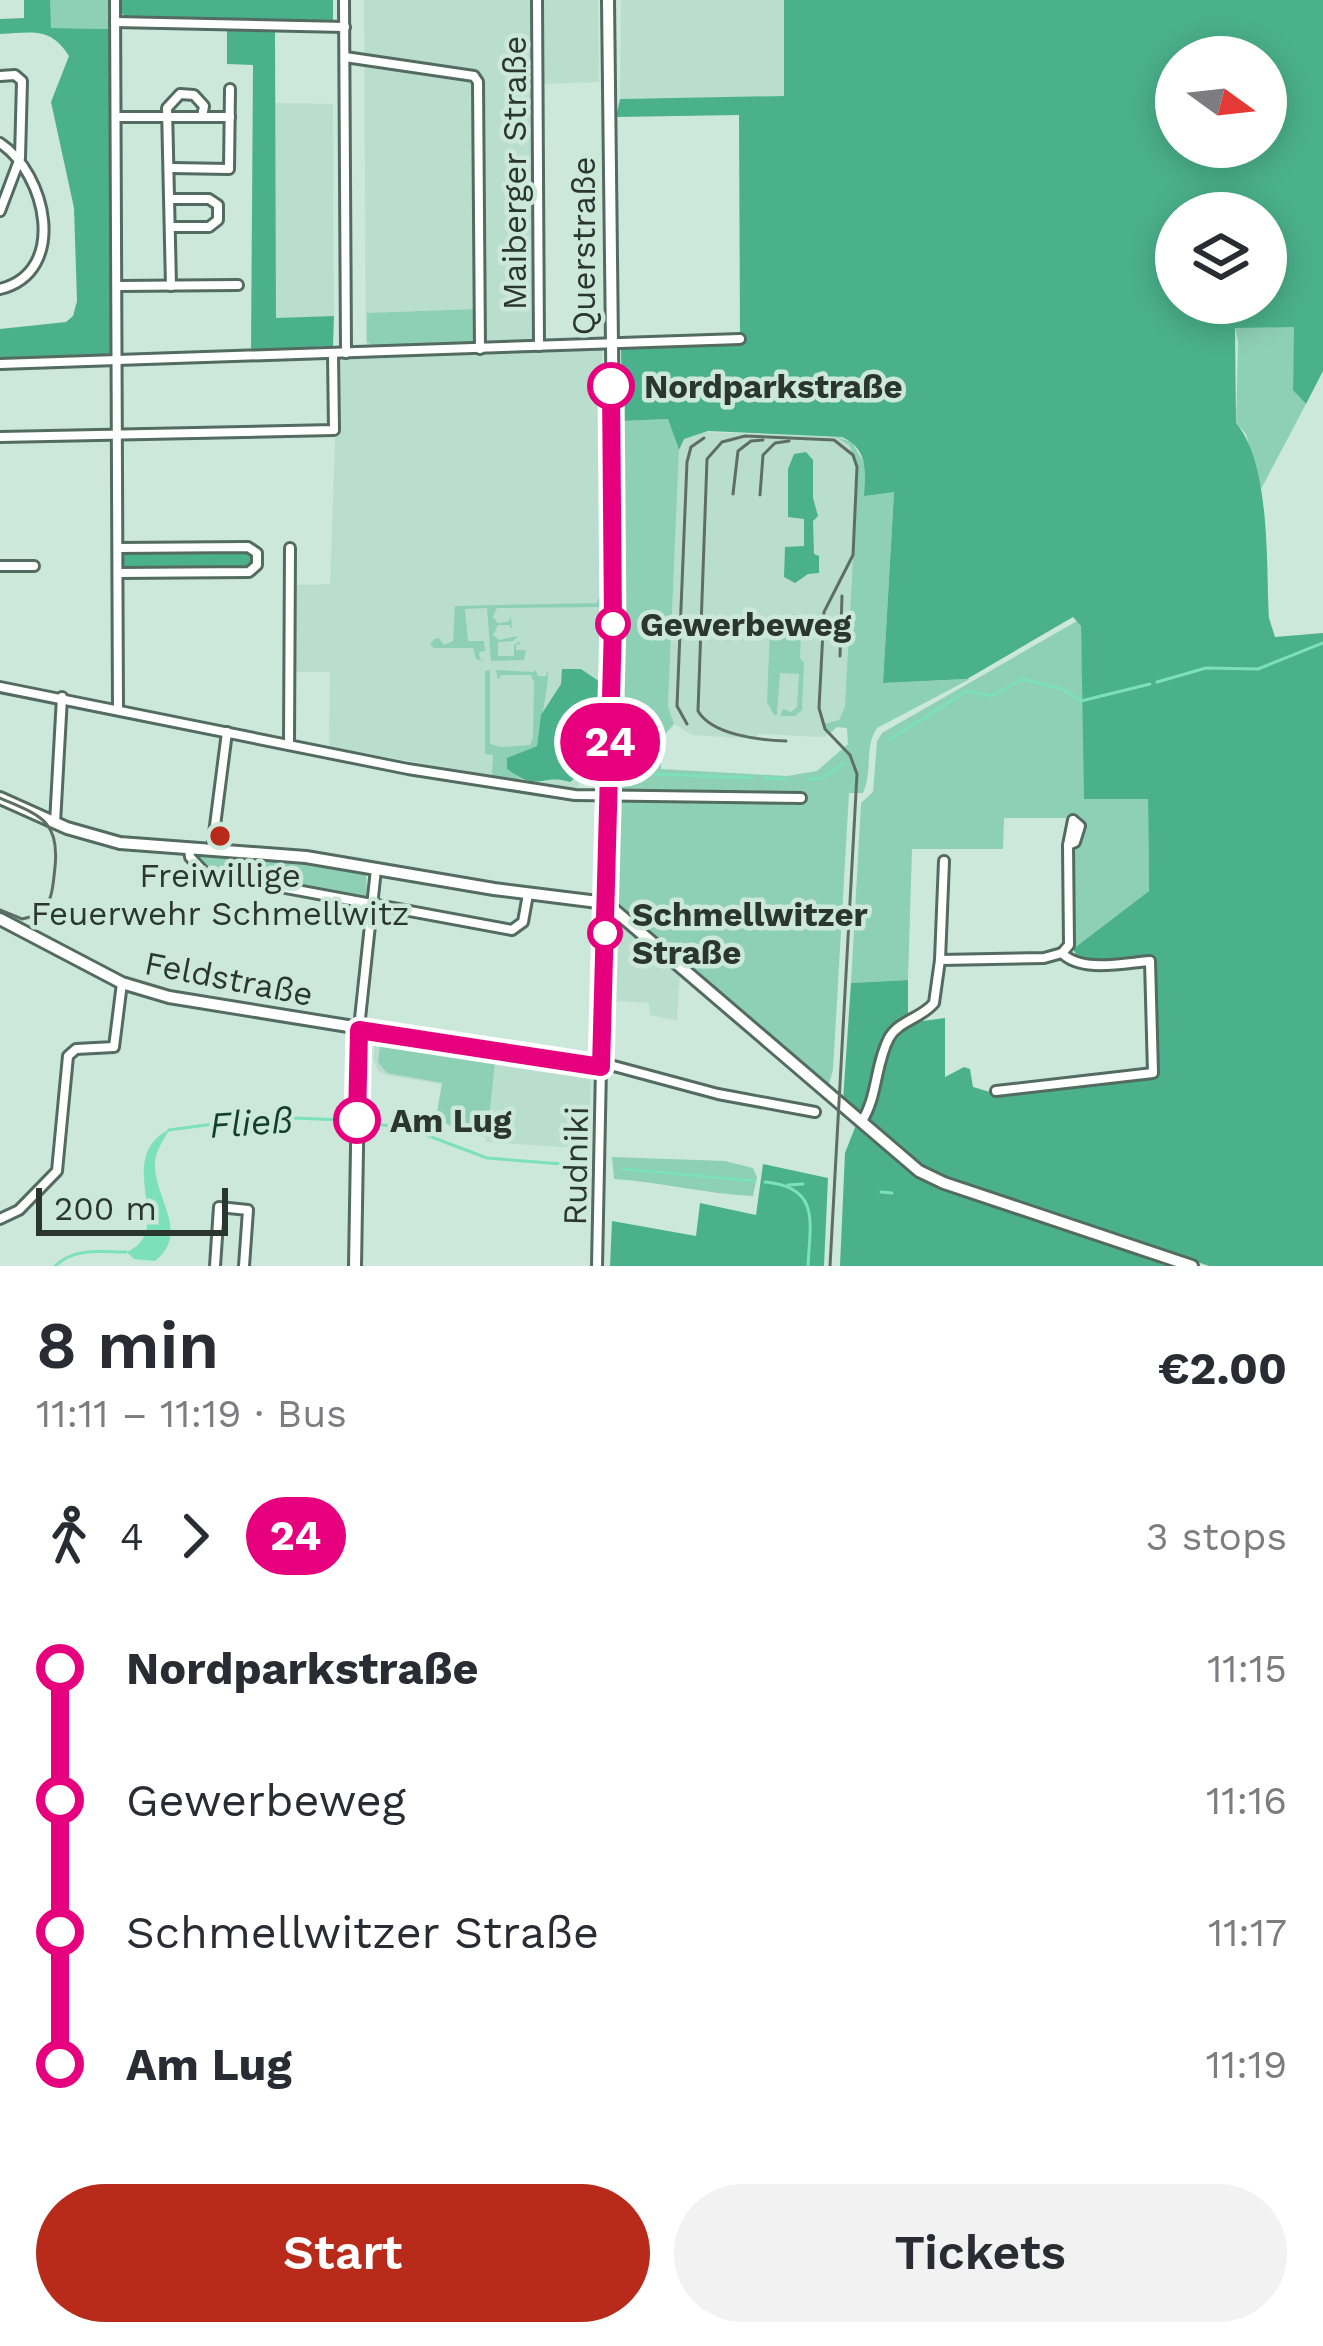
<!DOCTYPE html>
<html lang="en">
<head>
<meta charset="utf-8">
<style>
  :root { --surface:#fff; --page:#f2f2f3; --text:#2b2b33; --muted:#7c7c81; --accent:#b82b1b }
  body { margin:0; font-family:"Work Sans",sans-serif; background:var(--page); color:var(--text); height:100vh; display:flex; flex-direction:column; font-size:45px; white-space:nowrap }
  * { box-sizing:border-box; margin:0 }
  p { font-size:39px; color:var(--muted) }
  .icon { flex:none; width:66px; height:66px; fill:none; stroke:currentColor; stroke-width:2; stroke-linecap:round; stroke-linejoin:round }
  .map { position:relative; height:1266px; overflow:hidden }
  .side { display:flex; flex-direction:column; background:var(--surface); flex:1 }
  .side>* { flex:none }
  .badge { padding:0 24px; border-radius:39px; font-size:42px; line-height:78px }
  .needle { width:78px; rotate:105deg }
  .fabs { position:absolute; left:1155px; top:36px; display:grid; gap:24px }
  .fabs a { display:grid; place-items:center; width:132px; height:132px; border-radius:50%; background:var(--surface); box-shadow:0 6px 30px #0003; font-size:60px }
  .scale { position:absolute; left:36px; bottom:30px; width:192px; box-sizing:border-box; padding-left:12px; border:6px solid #2b3631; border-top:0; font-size:33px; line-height:42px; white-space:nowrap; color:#2b3631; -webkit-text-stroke:9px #cce8db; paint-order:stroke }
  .map>.badge { position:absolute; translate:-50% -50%; box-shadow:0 0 0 6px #fff }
  .legs { display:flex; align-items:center; gap:18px; height:132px; padding:0 36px; font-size:39px }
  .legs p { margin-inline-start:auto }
  .head { display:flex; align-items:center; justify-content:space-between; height:204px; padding:0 36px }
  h1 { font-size:66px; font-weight:600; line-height:90px }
  .action { display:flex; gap:24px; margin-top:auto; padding:24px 36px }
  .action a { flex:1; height:138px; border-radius:72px; background:var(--accent); color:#fff; font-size:48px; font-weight:600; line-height:138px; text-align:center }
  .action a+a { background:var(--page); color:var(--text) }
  ul { padding:0 36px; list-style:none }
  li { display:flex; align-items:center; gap:42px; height:132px; font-size:45px }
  li i { display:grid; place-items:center; width:18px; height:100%; margin:0 15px; background:currentColor }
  li i::after { content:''; width:30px; height:30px; margin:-15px; border:9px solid; border-radius:50%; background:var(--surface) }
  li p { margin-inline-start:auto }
  li:first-child i { background:linear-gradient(#0000 50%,currentColor 0) }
  li:last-child i { background:linear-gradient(currentColor 50%,#0000 0) }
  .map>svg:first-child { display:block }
</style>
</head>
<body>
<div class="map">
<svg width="1323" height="1266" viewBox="0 0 1323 1266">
  <rect width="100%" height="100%" fill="#cce8db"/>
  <g fill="#badece">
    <path d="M364,0H535L537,351L602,350L607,505L603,702L577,790L329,747L330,672H292L293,585L330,584L338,357L366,355Z"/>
    <path d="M539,0H598L599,82L540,84Z"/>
    <path d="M621,0H784L785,96L620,99Z"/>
    <path d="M275,103L333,104L334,316L276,319Z"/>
    <path d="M701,432L842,437L864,459L847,728L837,727L824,737L758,734L755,739L692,735L674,724L668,706L679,450L683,439Z"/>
    <path d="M615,916L680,971L677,1021L650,1015L649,1003L615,1001Z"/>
    <path d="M375,1043L434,1049L587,1076L591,1080L588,1149L486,1142L490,1092L386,1075L378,1071L373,1058Z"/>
  </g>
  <g fill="#8ed0b5">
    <path d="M50,0H111V29L50,28Z"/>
    <path d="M477,309L476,339L472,342L372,345L367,342V313Z"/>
    <path d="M1295,326L1293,389L1306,404L1261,489L1246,434L1236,423L1238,342L1235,327Z"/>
    <path d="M668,419L679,450L668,706L674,724L661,739V769L787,776L817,771L848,744L847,728L837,727L830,733L824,724L839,720L845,707L858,467L849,445L834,436L852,442L866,467L894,491L883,683L970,679L877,728C864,747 873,772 863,793H849L833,1070L828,1087L617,906L625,514L622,421Z"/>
    <path d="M599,598H606V607L497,608L493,617L498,623L508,622L511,617L512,629L509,625H498L493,635L499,640L518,636L513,641L498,642V656H514V645L519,642L521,644L516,645V650H526L524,660L491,661L487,608L465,609L468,641H484L485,651L479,652L480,659L485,662L476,659L473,648H434L430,645L434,639L439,638L444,645L453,641L455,606L596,603Z"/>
    <path d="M798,614L805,621V635L801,633L800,658L804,663L802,710L795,716H780L783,709L791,712L797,707L799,674L780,673L777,715H774L767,702L770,628H781L787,615Z"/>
    <path d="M1077,621L1081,626L1085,798H1148L1149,891L1073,949L1071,818H1004L1003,849H912L908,980L851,983L861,803L873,792L877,741L882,733Z"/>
    <path d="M535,669L538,676H546L548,669C548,697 540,718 537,746L507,758V769L526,783L492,777L493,755L485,754V671L490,670V744L501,747L530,745L533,738L534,683L531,675H501L498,680L496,670L534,672Z"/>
    <path d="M194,853L306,860L366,870L367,896L362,900L208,870L194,861Z"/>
    <path d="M380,1046L495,1062L487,1137L462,1132L436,1118L442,1083L387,1073L378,1062Z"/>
    <path d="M612,1157L725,1161L753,1168L757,1177L753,1196C706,1194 662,1182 614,1179Z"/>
  </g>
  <g fill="#4bb18d" fill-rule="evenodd">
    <path d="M24,0H50L51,28L111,29L114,346L112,353L105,355L0,359V329L66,322L73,316L77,301L74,208L51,102L69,56C50,26 32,33 0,34V19L24,18Z"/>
    <path d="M120,0H333V25L126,18L120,11Z"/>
    <path d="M784,0H1323V371L1306,404L1293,390L1294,327L1235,328L1236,423C1271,464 1266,564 1269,618L1275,637L1323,633V1266H1209L943,1176L922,1165L843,1101L851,983L908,980V1023L945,1018V1077L964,1067L970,1069L973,1087L1000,1095L1155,1077L1152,959H1079L1073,949L1149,891L1148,799H1084L1081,626L1073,617L967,679L883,683L894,492L864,496C866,471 868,449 842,437L708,431L684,439L679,450L668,419L622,421L621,346L745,342L740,335L739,115L616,117L620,99L784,96ZM1176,57H1266V147H1176ZM1176,213H1266V303H1176Z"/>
    <path d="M227,30L275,32L276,318L334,316L333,346L251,350L253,65L227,64Z"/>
    <path d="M806,452L813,460V498L818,516L813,521L814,554L819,556V573L808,574L795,583L784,577L785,547L804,546V519L788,517V469L794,454Z"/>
    <path d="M121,549H246L253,554L254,563L247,568L120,570Z"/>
    <path d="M562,669H581L603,684L602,757L570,782C539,773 541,794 507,769V758L537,746L541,715L561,684Z"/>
    <path d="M856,1125L914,1172L1180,1266H840L845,1153Z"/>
    <path d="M763,1164L828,1178L824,1266H610L612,1221L696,1236L700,1203L756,1215Z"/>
  </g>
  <path fill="#7ce0bb" d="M170,1129C164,1139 155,1151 155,1164C154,1198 191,1233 155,1261L134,1259L127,1252C178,1230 111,1158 170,1129Z"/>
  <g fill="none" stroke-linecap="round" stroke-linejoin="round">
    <g stroke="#7ce0bb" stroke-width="3">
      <path d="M1157,682L1206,668L1258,669L1323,643"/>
      <path d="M887,741L967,691L991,696L1023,679L1062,689L1081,701L1150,684"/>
      <path d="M655,774L752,778"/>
      <path d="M764,778L787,779"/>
      <path d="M809,779L821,778L844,764"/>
      <path d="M377,1124L413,1130L487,1158L574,1165"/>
      <path d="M169,1130L266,1117L344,1120"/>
      <path d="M622,1169L755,1181"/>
      <path d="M765,1182C821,1187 810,1223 808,1266"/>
      <path d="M788,1185L803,1184"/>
      <path d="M881,1192L892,1193"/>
      <path d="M55,1266C75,1247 100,1252 126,1252"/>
    </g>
    <g stroke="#536b61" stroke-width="14">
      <g id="street">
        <path d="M115,0L118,710"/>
        <path d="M344,0L346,353"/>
        <path d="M537,0L539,346"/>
        <path d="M115,22L345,27"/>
        <path d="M345,57L474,76L478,82L480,349"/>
        <path d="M0,76L15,75L22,81L20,158L0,211"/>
        <path d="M116,117H230"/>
        <path d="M0,143C46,173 69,272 0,289"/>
        <path d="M171,168L229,169L230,89"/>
        <path d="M171,227H209L218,220V205L209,199H171"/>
        <path d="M118,286L238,285"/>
        <path d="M171,286L167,108L180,94L194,95L204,106L202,117"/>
        <path d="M0,364L740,339"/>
        <path d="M0,437L334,430L333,354"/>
        <path d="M118,548L248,547L257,553V565L249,572L118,573"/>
        <path d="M0,566H34"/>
        <path d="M0,687L408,769L575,795L801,798"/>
        <path d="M289,744L290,548"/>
        <path d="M55,823L62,697"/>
        <path d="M189,849L190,857L205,873L512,930L523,922L528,894"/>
        <path d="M212,849L227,732"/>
        <path d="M1062,953L1069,945L1068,845L1073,820L1080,826L1075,842L1068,845"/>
        <path d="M940,960L944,861"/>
        <path d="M359,1028L376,869"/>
        <path d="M862,1121C878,1096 875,1064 889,1038C898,1021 922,1018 934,1003L940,960L1044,958L1062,953C1081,973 1124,963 1150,961L1153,1073L996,1091"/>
        <path d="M0,1219L19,1210L57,1171L68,1056L76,1049L114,1047L122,983"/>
        <path d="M215,1266L219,1207L248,1210L244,1266"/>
        <path d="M597,1266L601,1067L610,1065L718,1094L815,1112"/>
      </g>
    </g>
    <g stroke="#536b61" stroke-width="16">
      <g id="secondary">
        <path d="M0,798L67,828L120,843L306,857L494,889L606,903L919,1171L944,1183L1192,1266"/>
        <path d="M0,919L122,983L169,997L601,1067L614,517L608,0"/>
        <path d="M355,1266L359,1030"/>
      </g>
    </g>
    <use href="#street" stroke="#fff" stroke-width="8"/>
    <use href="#secondary" stroke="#fff" stroke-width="10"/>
    <g stroke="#5e6e66" stroke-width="3">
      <path d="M733,494L738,451L751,441L763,440"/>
      <path d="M760,495L763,455L775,443L789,441"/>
      <path d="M840,656L842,596"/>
      <path d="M687,724L677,706L687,462L691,447L704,438"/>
      <path d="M786,741C759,740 712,735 698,711L707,459L722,442L745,436L834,440L853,455L857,467L853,555L824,612L819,708L825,729L850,755L857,774L830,1266"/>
      <path d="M0,798C38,815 60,819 55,867C53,884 53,899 42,914L22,919L0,910"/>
    </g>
  </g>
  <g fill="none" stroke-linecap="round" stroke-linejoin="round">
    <g stroke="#fff" stroke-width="27">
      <path id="line-1" d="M357,1120L359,1030L601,1067L613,624L611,386"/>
    </g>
    <use href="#line-1" stroke="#e6007e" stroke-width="18"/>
  </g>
  <g fill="#fff" stroke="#e6007e" stroke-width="6">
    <circle cx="611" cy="386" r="21"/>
    <circle cx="613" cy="624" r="15"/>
    <circle cx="605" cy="933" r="15"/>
    <circle cx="357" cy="1120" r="21"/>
  </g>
  <circle fill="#b82b1b" stroke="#cce8db" stroke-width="4.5" cx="220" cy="836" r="12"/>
  <g text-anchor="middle" stroke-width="9" stroke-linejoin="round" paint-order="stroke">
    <g font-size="33" fill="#2b3631" stroke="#cce8db">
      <text transform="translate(514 173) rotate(-90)" y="12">Maiberger Straße</text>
      <text transform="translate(583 246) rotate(-90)" y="12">Querstraße</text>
      <text transform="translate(229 978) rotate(11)" y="12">Feldstraße</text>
      <text transform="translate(575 1166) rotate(-89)" y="12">Rudniki</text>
    </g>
    <g font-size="33" font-weight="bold" fill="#2b3631" stroke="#cce8db" text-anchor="start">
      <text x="644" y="398">Nordparkstraße</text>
      <text x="640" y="636">Gewerbeweg</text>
      <text x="632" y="926">Schmellwitzer<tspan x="632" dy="38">Straße</tspan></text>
      <text x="390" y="1132">Am Lug</text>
    </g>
    <g font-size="33" fill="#2b3631" stroke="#cce8db">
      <text x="220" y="887">Freiwillige<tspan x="220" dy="38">Feuerwehr Schmellwitz</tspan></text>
    </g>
    <g font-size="36" font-style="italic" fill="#113e2f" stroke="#cce8db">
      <text transform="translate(251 1122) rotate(-4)" y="13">Fließ</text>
    </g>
  </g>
</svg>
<div class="fabs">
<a><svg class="needle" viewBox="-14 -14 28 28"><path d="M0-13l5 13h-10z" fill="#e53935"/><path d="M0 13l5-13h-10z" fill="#7c7c81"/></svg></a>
<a><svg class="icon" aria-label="layers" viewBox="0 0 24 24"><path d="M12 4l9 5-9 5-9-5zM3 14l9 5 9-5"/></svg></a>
</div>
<div class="scale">200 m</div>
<b class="badge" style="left:610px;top:742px;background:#e6007e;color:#fff">24</b>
</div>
<section class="side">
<div class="head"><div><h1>8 min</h1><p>11:11 – 11:19 · Bus</p></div><b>€2.00</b></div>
<div class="legs"><svg class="icon" aria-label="walk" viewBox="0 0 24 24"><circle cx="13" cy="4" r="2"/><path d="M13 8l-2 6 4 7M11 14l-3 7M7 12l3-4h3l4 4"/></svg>4<svg class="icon" aria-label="forward" viewBox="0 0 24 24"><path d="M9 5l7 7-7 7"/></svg><b class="badge" style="background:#e6007e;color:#fff">24</b><p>3 stops</p></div>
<ul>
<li><i style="color:#e6007e"></i><b>Nordparkstraße</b><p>11:15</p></li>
<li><i style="color:#e6007e"></i><span>Gewerbeweg</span><p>11:16</p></li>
<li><i style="color:#e6007e"></i><span>Schmellwitzer Straße</span><p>11:17</p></li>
<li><i style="color:#e6007e"></i><b>Am Lug</b><p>11:19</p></li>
</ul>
<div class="action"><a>Start</a><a>Tickets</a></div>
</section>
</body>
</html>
